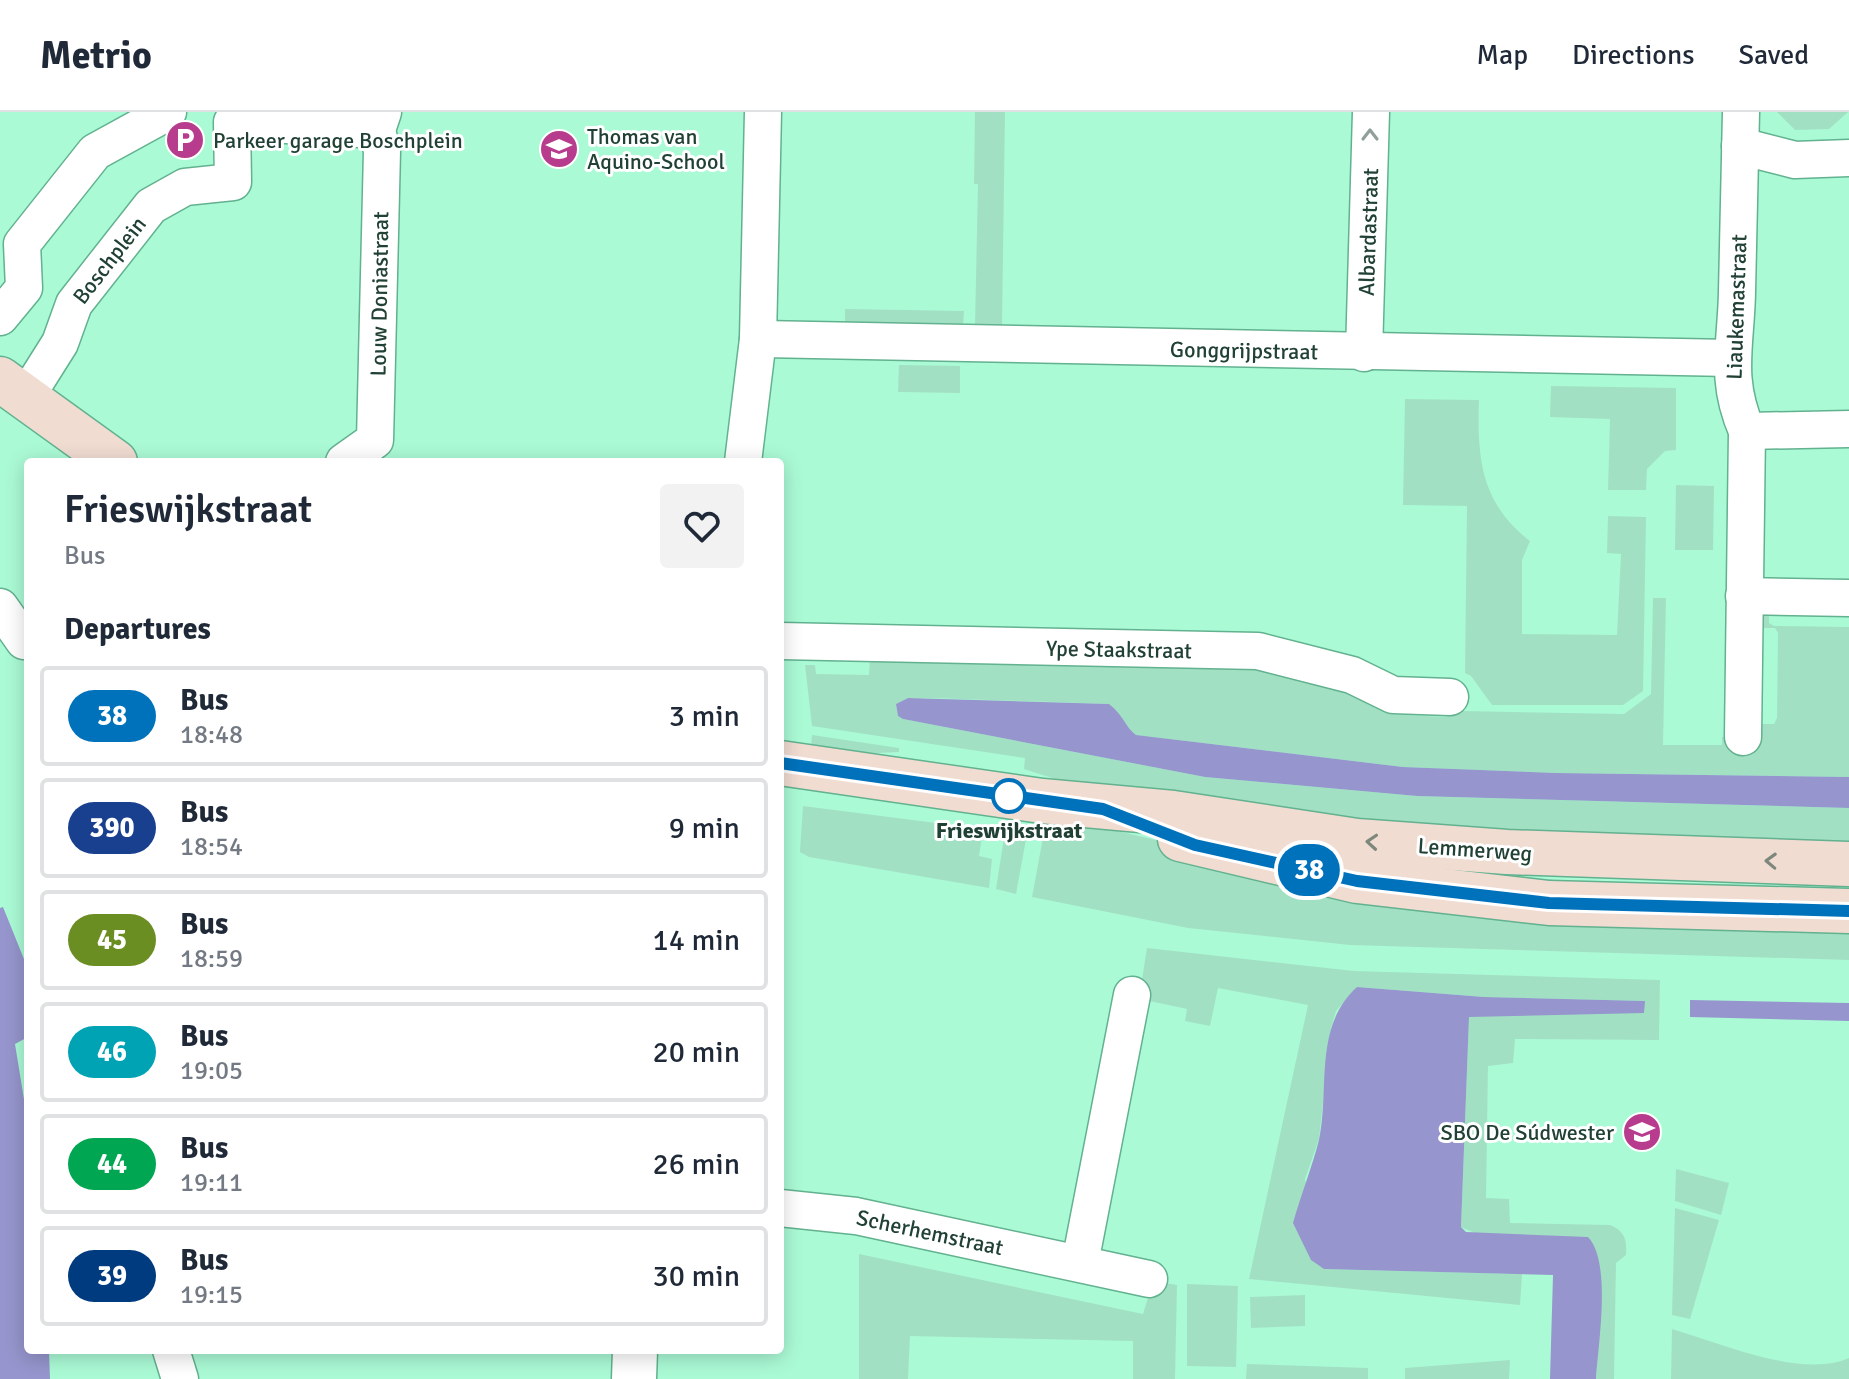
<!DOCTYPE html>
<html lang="en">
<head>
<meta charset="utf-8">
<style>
  :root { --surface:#fff; --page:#f2f2f3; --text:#1f2937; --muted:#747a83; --line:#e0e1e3 }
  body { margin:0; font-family:Signika,sans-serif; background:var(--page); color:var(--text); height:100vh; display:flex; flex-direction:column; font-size:30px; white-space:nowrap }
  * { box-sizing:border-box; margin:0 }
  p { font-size:26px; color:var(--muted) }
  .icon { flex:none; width:44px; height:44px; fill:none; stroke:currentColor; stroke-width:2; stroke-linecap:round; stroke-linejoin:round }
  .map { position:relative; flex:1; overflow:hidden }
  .details { position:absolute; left:24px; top:346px; width:760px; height:896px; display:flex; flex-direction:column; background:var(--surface); border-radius:8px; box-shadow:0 4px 20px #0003 }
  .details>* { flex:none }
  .badge { padding:0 16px; border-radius:26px; font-size:28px; line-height:52px }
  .map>.badge { position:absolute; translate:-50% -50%; box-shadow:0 0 0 4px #fff }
  h2 { padding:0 40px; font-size:30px; line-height:72px }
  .round { display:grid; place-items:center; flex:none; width:84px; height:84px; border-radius:8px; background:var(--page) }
  .head { display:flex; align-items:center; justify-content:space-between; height:136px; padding:0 40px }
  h1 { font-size:38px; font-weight:600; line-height:60px }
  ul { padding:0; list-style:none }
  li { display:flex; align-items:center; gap:24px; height:100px; margin:0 16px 12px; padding:0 24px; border:4px solid var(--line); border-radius:8px }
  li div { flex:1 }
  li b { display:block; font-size:30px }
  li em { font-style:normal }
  li .badge { min-width:88px; font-weight:700; text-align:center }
  header { display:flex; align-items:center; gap:48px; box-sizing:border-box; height:112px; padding:0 40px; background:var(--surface); border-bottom:2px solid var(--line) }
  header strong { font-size:38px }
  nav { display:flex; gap:44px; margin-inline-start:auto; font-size:28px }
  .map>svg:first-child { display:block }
</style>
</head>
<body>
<header>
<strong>Metrio</strong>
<nav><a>Map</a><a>Directions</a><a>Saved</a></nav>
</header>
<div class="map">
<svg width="1849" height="1267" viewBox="0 0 1849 1267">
  <rect width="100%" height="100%" fill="#abfad6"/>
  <g fill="#a2e0c4">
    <path d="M975,0H1005L1002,214H975L978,72H974Z"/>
    <path d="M1777,0H1848L1829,17L1795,18Z"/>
    <path d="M845,197L964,199L963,213L845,211Z"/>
    <path d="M899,253L960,254V281L898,280Z"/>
    <path d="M1551,274L1676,276V338L1665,339L1647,357L1646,378H1608L1610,307L1550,305Z"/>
    <path d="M1405,287L1479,288C1477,347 1481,391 1530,429L1522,448V522L1617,523L1621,442L1607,441L1608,404L1646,405L1643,579L1623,593H1492L1471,564L1465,561L1467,394L1403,393Z"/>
    <path d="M1676,373L1714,374L1713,438H1675Z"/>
    <path d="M1653,486H1666L1663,633H1722V625H1732L1754,612H1774L1777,606L1778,521L1775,516H1756V502L1769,491V511L1774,514L1849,515V665L1556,661L1403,655L1135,623L1109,592L931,586H908L896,592L898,604L903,607L1205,665L1417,684L1849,696V743L1652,739L1093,679L1024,657L1025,646L812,614L805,553H815L816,562L869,563L870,546L1260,551L1346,572L1388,602L1445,605L1462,599L1624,602L1651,582Z"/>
    <path d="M812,623L899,636V640L854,642L811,635Z"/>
    <path d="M803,694L944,712L943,718L960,721L962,715L983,719L979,744L992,747L989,776L809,745L800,740Z"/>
    <path d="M1088,712L1160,729L1849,807V848L1350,833L1188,816L1032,785L1045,715Z"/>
    <path d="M1006,713L1028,716L1016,782L996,777Z"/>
    <path d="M1147,836L1354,859L1660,868L1659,928L1515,927L1513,951L1488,954L1486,1086L1509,1087L1510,1111L1610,1113C1625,1119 1627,1128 1626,1143L1616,1151L1614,1267H1596L1601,1175L1461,1115L1469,905L1645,889L1484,885L1357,875L1336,899L1331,916L1319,1027L1305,1067L1324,1157L1522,1162L1520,1193L1249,1167L1308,893L1218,876L1210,914L1185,909L1187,897L1145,888L1140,880Z"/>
    <path d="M1676,1057L1729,1071L1721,1103L1675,1089Z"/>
    <path d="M1675,1096L1719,1108L1690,1207L1672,1203Z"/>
    <path d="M859,1142L1143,1202L1153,1169L1177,1173L1175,1267H1133V1229L910,1224L908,1267H859Z"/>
    <path d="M1187,1172L1238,1174L1236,1255L1187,1254Z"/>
    <path d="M1305,1183V1214L1251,1216L1250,1185Z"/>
    <path d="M1672,1217C1720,1231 1802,1267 1849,1246V1267H1671Z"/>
    <path d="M1510,1248L1509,1267H1405V1256Z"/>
    <path d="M1247,1252L1368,1256V1267H1246Z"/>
  </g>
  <g fill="#9695cd">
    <path d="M908,586L1109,592C1124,604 1124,613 1136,623L1403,655L1556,661L1849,665V696L1417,684L1205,665L903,607L898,604L896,592Z"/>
    <path d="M3,795L28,857V925L15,932L28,1012V1238H49L50,1267H0V796Z"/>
    <path d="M1357,875L1484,885L1645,889L1644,901L1469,905L1461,1115L1466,1120L1588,1125C1612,1150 1598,1233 1596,1267H1550L1553,1163L1324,1157L1311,1148L1293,1111C1301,1083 1312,1055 1319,1028C1330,976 1313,915 1357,875Z"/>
    <path d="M1690,888L1849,891V909L1690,905Z"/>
  </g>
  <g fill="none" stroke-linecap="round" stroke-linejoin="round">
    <g stroke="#62b18f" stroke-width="39">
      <g id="minor">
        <path d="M1741,0C1740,60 1738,120 1737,180C1736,234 1724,266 1747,319L1743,625"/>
        <path d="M1740,34L1795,48L1849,46"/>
        <path d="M0,205L24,176L22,132L95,40L168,0"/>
        <path d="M758,227L1731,246"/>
        <path d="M1364,241L1371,0"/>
        <path d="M26,285L60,231L74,192L151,94L185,75L233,70L232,10L377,18"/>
        <path d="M1747,319L1849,317"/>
        <path d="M344,350L375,328L382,39L377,18L383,0"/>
        <path d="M743,350L758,227L763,0"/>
        <path d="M1744,484L1849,486"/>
        <path d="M0,495L24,529"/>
        <path d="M780,529L1258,539L1352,563L1393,583L1450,585"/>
        <path d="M780,1096L856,1104L1149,1167"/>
        <path d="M1080,1151L1132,883"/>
        <path d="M171,1238L180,1267"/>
      </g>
    </g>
    <g stroke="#62b18f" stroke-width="47">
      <path id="tertiary" d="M634,1267L635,1238"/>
    </g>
    <g stroke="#62b18f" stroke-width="47">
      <g id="secondary">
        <path d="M0,267L115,350"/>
        <path d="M780,651L1042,689L1173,701L1357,729L1507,740L1849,752"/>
        <path d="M1180,727L1357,769L1549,791L1849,799"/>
      </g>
    </g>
    <use href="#minor" stroke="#fff" stroke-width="36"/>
    <use href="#tertiary" stroke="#fff" stroke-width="44"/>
    <use href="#secondary" stroke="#f1dcd2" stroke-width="44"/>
  </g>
  <defs><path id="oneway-chevron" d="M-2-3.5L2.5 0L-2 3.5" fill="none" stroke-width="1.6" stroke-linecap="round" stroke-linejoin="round" transform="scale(2)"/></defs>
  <use stroke="#90a099" href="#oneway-chevron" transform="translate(1370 23) rotate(-90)"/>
  <g stroke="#7e877b">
    <use href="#oneway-chevron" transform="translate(1372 730) rotate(-176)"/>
    <use href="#oneway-chevron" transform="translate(1771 749) rotate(-178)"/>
  </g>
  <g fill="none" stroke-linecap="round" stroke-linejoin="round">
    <g stroke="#fff" stroke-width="18">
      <path id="line" d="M780,651L1103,697L1195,733L1357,769L1549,791L1849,799"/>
    </g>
    <use href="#line" stroke="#0072bc" stroke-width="12"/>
  </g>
  <defs>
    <g id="parking-disc" transform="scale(2)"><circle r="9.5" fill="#b83c8d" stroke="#fff"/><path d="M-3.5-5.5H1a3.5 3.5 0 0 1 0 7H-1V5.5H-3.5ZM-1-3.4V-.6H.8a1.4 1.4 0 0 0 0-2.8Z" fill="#fff"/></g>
    <g id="school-disc" transform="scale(2)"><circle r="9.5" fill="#b83c8d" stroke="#fff"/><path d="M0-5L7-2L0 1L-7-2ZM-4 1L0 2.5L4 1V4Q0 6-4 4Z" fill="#fff"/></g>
  </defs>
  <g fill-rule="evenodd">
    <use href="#parking-disc" x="185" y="28"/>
    <use href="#school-disc" x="559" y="37"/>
    <use href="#school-disc" x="1642" y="1020"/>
  </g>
  <circle fill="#fff" stroke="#0072bc" stroke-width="4" cx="1009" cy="684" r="16"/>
  <g text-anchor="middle" stroke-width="6" stroke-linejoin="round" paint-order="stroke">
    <g font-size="22" fill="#204133" stroke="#fff" text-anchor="start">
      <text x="587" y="32">Thomas van<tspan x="587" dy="25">Aquino-School</tspan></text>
      <text x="213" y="36">Parkeer garage Boschplein</text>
      <text x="1614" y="1028" text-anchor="end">SBO De Súdwester</text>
    </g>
    <g font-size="22" fill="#204133" stroke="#fff">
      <text transform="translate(1368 120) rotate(-88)" y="8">Albardastraat</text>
      <text transform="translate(109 148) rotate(-52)" y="8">Boschplein</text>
      <text transform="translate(379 182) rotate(-89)" y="8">Louw Doniastraat</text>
      <text transform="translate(1736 195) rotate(-88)" y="8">Liaukemastraat</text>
      <text transform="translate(1244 238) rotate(1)" y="8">Gonggrijpstraat</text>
      <text transform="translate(1119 537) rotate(1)" y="8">Ype Staakstraat</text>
      <text transform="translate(1475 737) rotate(4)" y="8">Lemmerweg</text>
      <text transform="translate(930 1120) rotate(12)" y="8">Scherhemstraat</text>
    </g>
    <g font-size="22" font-weight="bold" fill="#204133" stroke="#fff">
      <text x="1009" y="726">Frieswijkstraat</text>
    </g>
  </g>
</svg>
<b class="badge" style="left:1309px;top:758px;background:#0072bc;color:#fff">38</b>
<section class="details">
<div class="head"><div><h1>Frieswijkstraat</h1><p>Bus</p></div><a class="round"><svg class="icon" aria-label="heart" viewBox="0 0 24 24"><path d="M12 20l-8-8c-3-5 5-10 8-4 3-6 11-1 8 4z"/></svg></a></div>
<h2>Departures</h2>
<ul>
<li><span class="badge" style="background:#0072bc;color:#fff">38</span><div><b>Bus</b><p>18:48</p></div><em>3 min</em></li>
<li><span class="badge" style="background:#19408f;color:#fff">390</span><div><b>Bus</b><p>18:54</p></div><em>9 min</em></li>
<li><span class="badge" style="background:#6b8e23;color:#fff">45</span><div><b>Bus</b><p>18:59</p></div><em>14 min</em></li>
<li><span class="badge" style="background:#00a3b4;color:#fff">46</span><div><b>Bus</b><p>19:05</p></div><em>20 min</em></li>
<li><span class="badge" style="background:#00a651;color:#fff">44</span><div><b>Bus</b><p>19:11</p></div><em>26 min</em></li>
<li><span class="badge" style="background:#003b80;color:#fff">39</span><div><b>Bus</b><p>19:15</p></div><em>30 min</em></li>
</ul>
</section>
</div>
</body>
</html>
